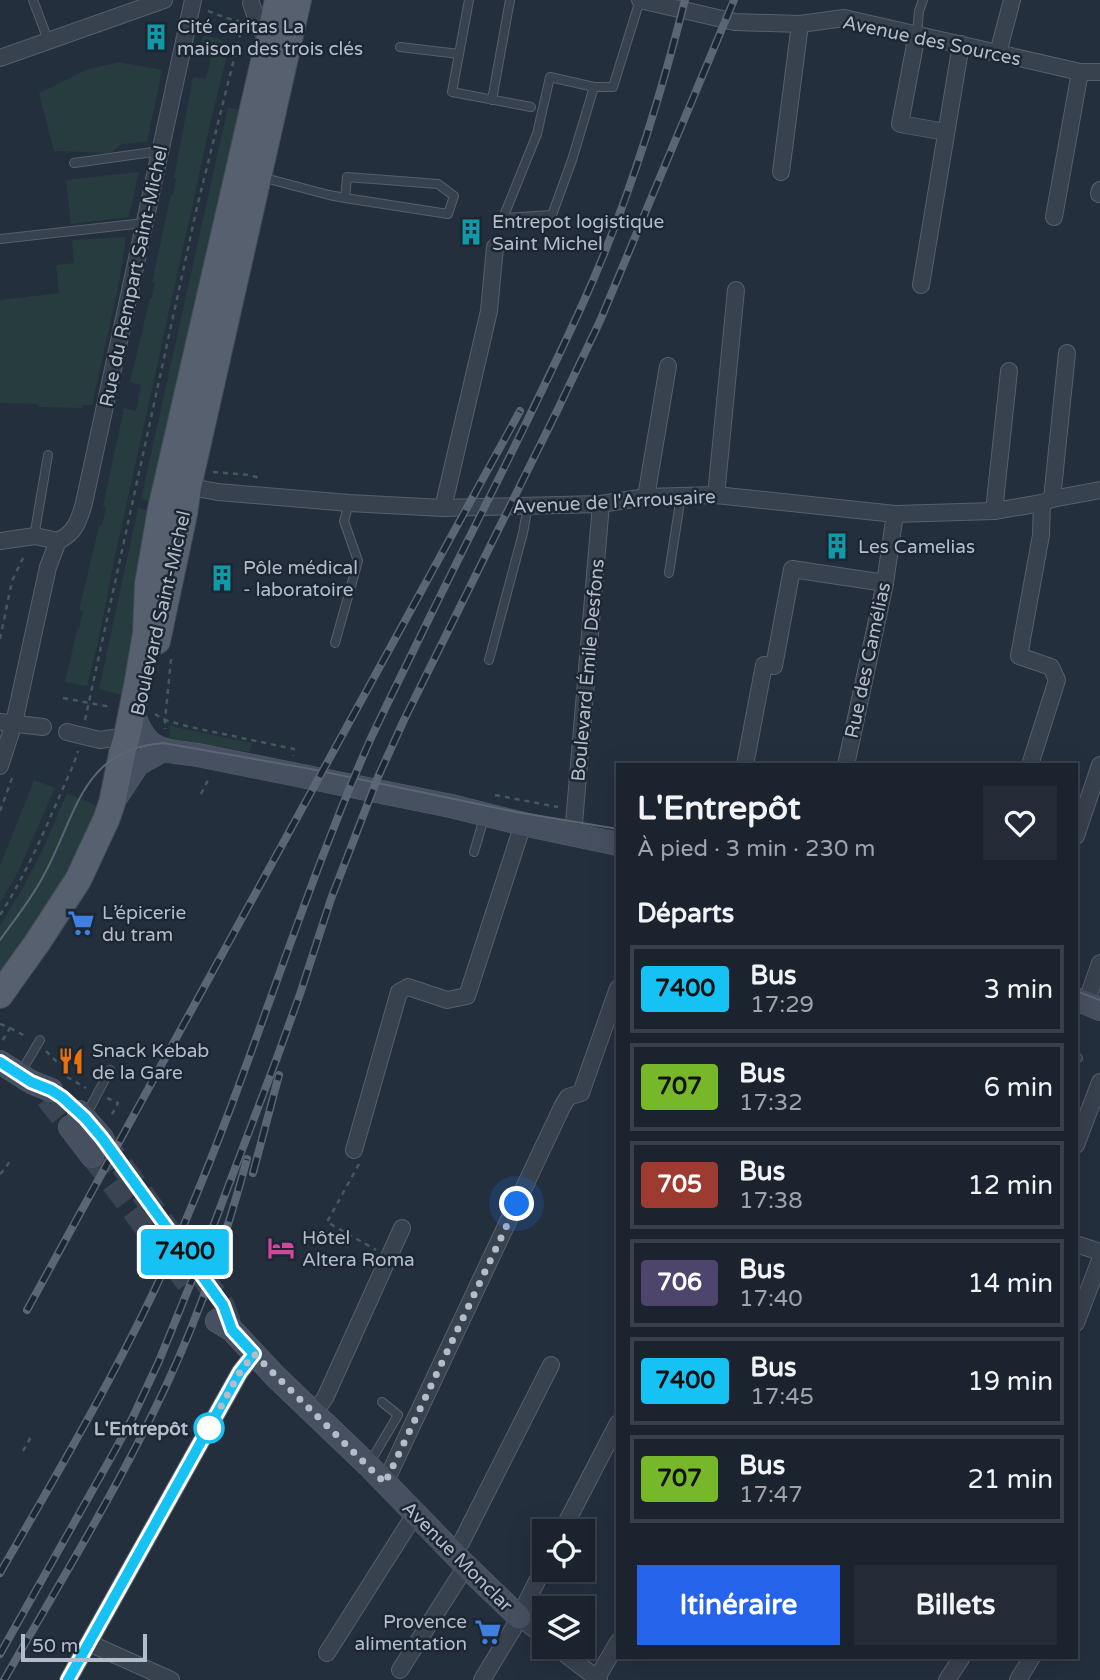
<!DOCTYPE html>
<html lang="fr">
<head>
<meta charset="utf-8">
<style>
  :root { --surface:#1b232e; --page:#242b36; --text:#f1f3f6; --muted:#a0a4aa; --line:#39404a; --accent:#2563eb }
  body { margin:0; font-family:"Varela Round",sans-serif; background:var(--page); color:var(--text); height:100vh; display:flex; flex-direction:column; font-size:26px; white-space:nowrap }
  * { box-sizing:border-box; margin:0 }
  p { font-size:23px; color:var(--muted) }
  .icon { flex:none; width:38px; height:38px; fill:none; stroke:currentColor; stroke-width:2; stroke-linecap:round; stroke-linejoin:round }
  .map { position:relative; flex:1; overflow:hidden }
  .drawer { position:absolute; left:616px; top:763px; width:462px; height:896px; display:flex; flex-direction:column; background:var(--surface); border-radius:0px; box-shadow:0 7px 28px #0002,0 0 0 2px var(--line) }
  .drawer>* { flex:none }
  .badge { padding:0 14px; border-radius:5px; font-size:24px; line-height:46px }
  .controls { position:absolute; left:532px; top:1519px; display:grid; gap:14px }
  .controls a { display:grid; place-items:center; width:63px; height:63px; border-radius:0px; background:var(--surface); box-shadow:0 7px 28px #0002,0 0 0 2px var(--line); font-size:35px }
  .scale { position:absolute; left:21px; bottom:18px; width:126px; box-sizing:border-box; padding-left:7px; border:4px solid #b4bcc9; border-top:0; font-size:19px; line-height:24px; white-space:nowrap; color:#b4bcc9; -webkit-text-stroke:5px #1d2633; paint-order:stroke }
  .you { position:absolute; width:35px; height:35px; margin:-18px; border:5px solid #fff; border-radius:50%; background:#1a73e8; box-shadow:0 0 0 10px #1a73e833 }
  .map>.badge { position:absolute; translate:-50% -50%; box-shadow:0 0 0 4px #fff }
  h2 { padding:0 21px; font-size:26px; line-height:63px }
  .round { display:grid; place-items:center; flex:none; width:74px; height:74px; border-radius:0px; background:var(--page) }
  .head { display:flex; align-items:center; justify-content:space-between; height:119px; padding:0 21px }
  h1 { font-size:33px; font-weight:700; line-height:52px }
  .action { display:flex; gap:14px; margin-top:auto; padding:14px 21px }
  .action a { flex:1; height:80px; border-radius:0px; background:var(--accent); color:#fff; font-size:28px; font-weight:700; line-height:80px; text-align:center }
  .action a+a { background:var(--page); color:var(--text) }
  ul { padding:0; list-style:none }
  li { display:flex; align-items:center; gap:21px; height:88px; margin:0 14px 10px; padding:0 7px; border:4px solid var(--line); border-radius:0px }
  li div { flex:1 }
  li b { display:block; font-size:26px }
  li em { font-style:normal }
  li .badge { min-width:77px; font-weight:700; text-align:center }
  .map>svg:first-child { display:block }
</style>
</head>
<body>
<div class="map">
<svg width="1100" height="1680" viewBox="0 0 1100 1680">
  <rect width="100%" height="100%" fill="#242f3e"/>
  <g fill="#263c3f">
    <path d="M203,36H209L230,43L212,116L111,575L101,629L87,686L65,682L77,630L79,629L83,612L79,610L99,526L102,525L106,508L103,506L124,408L136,411L141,385L130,382L150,298H152L155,283L152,282L171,194L173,195L176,179L174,178L193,77L206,79L211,58L198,54Z"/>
    <path d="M119,62L162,70L147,142L122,144L110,153L54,151L39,93L86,70Z"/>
    <path d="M228,107L241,110L154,502L141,499Z"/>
    <path d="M139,172L129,217L71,224L66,180Z"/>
    <path d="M126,237L119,283L92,405H82V408L39,407L38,404L0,403V300L59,293L56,265L74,263L72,240Z"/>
    <path d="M138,508L152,511L139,566L126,696L99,689Z"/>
    <path d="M170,726L252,743L250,752L169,738Z"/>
    <path d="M34,780L55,788L17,874L0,903V866Z"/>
    <path d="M67,793L97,806L89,828L67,876L0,980V926L20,893L43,849Z"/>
  </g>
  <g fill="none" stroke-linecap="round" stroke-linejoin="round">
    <g stroke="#3a4453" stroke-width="23" stroke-dasharray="23 11" stroke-linecap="butt">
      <path d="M47,1098L70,1127"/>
      <path d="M102,1138L223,1305L232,1330"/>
      <path d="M92,1156L189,1285"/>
    </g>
    <g stroke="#565f6c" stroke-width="10">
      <g id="lane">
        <path d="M33,0L48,40"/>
        <path d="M469,0L452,92L531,107"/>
        <path d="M917,34L919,11L923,0"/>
        <path d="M400,47L459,54"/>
        <path d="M594,87L550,77L537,134L503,218L552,215L572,160L594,87H613L640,0"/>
        <path d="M492,100L510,0"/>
        <path d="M74,163L160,151"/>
        <path d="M261,177L329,195L345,198L448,214L454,196L438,184L347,177L345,198"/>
        <path d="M0,239L144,223"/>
        <path d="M34,537L48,455"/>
        <path d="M669,573L681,496"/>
        <path d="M335,643L358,561L344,521L349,503"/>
        <path d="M489,660L523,533L528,506"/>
        <path d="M474,852L484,818"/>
        <path d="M1076,1057L1078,1058"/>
        <path d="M21,1072L40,1040"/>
        <path d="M85,1117L110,1070"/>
        <path d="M369,1464L398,1415L382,1402"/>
      </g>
    </g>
    <g stroke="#565f6c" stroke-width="18">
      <g id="street">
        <path d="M640,0L735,22L800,24L844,18L1080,72H1100"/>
        <path d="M251,3L258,23L267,42"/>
        <path d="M917,34L900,124L946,132"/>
        <path d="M998,53L1012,0"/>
        <path d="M0,58L164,0"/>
        <path d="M781,172L800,24"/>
        <path d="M1099,194L1100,190"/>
        <path d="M1054,217L1080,72"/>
        <path d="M921,285L961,44"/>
        <path d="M180,485L218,492L349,503L443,508L601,504L646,497L716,495L895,514L994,511L1042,503L1052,499L1100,490"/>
        <path d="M716,495L736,290"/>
        <path d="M646,497L668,366"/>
        <path d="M1052,499L1067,353"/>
        <path d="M443,508L489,311L495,247"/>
        <path d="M994,511L1009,371"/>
        <path d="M0,541L35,536L58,541"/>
        <path d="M58,541C75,533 79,521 84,503L193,0"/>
        <path d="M0,722L43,727"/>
        <path d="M67,732L100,740L127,736"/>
        <path d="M745,765L764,665L774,666L792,569L885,583"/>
        <path d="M846,765L885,583L895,514"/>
        <path d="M1030,765L1057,680L1051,667L1019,656L1041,535L1042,503"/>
        <path d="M0,766L14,723L48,567L58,541"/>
        <path d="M573,835L601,504"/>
        <path d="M1076,836L1100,765"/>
        <path d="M1086,1003L1100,963"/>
        <path d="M1076,1145L1100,1082"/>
        <path d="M354,1150L399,992L408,987L447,1000L467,996L523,824"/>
        <path d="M1076,1244L1100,1252"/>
        <path d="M1076,1323L1100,1260"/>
        <path d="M314,1413L325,1398L402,1228"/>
        <path d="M385,1483L562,1107L568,1097L581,1093L618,988"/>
        <path d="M562,1531L618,1423"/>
        <path d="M454,1553L462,1541L551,1365"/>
        <path d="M519,1617L544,1637"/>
        <path d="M89,1643L171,1680"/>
        <path d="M556,1647L599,1680"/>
        <path d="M327,1653L415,1514"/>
        <path d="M400,1670L466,1566"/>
        <path d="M597,1678L618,1642"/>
        <path d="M68,1680L240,1372L254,1354"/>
        <path d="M482,1680L513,1629L544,1567"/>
        <path d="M947,1680L962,1657"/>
        <path d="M1018,1680L1032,1657"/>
      </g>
    </g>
    <g stroke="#565f6c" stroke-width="24">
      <g id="secondary">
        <path d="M132,710C146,752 159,750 198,755L451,806L523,824L618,844"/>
        <path d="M117,796L138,764L163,750"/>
        <path d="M1076,999L1100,1009"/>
        <path d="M0,1062L31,1082L51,1090"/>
        <path d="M79,1112L102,1138"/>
        <path d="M70,1127L92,1156"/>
        <path d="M217,1321L232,1330L276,1377L368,1465L466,1566L519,1617"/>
      </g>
    </g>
    <g stroke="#414a57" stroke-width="28">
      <g id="primary">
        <path d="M157,641L184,514L188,487L298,0"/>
        <path d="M0,995L37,943L78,880L106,820L112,803L122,754L127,736L137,686L146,633L148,584L161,509L278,0"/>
      </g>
    </g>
    <g stroke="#44595c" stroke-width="2.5" stroke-dasharray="5 5" stroke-linecap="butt">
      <path d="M208,11L226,18L239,21"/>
      <path d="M213,472L250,475L259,478"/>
      <path d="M0,639L12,581L23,558"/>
      <path d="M171,659L165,720L190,727L294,749L293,756"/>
      <path d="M63,698L111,707"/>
      <path d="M155,714L165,720V729"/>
      <path d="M85,720L197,207L242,27"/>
      <path d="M201,794L209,778"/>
      <path d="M495,795L558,807"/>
      <path d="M0,811L12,778"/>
      <path d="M0,915C23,879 40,841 57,802C64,785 73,768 78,751"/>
      <path d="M0,1024L10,1028L1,1043"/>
      <path d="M10,1028L27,1037"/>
      <path d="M46,1051L59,1064L69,1046L74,1048"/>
      <path d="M67,1077L86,1088"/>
      <path d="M107,1098L118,1103L110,1118"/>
      <path d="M359,1164L327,1222L376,1250"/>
      <path d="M0,1174L4,1170L12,1158"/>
      <path d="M23,1451L32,1435"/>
    </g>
    <use href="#lane" stroke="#38414e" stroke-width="8"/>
    <use href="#street" stroke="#38414e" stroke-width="16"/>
    <use href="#secondary" stroke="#465061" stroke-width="23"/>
    <use href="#primary" stroke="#56606e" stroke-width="26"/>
    <g stroke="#5a6575" stroke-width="2">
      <path d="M0,940C15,919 33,897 45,873C77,814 81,750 163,743L311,769L516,812L618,829"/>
      <path d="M1076,991L1100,1000"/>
    </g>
    <g stroke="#5a6575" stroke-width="8">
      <g id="rail">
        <path d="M253,1173L279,1075"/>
        <path d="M27,1310L520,411"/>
        <path d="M0,1573C66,1458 134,1344 185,1222C253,1063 301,896 371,738C387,704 404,670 420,637C474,526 532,416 583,303C627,206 659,103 685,0"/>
        <path d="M0,1654L109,1461L132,1419L159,1361L203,1253L278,1055L300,994L331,899L378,777L404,720L558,409L600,321L734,0"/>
        <path d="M4,1680C59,1584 118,1488 165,1388C200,1314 226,1237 247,1159"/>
      </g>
    </g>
    <use href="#rail" stroke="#1d2633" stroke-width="5" stroke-dasharray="16" stroke-linecap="butt"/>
  </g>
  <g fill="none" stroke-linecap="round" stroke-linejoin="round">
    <g stroke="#fff" stroke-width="16">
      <path id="line" d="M0,1062L31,1082L51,1090L62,1097L85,1118L102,1138L223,1305L232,1330L254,1354L240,1372L68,1680"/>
    </g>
    <use href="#line" stroke="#16c1f3" stroke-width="10"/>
    <path stroke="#b4bcc9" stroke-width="7" stroke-dasharray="0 12.6" d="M209,1428L240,1372L254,1354L385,1483L517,1204"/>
  </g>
  <defs>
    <g id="building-bare" transform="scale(2.1)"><path d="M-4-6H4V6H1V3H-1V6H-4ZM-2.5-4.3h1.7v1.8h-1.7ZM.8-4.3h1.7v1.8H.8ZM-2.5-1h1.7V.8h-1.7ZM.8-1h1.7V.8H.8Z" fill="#0f9aa8" stroke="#1d2633" stroke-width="2.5" paint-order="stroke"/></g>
    <g id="supermarket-bare" transform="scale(2.1)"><path d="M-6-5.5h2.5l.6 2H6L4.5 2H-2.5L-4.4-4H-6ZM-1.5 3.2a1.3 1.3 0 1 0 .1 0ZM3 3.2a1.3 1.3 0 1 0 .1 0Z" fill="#3f7fe0" stroke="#1d2633" stroke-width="2.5" paint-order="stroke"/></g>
    <g id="restaurant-bare" transform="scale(2.1)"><path d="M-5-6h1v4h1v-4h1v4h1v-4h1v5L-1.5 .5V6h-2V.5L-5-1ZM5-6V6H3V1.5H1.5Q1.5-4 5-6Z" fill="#e8710a" stroke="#1d2633" stroke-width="2.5" paint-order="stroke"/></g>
    <g id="hotel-bare" transform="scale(2.1)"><path d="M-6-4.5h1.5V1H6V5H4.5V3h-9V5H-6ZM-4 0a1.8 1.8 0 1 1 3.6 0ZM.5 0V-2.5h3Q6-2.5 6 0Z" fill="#d1479c" stroke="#1d2633" stroke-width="2.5" paint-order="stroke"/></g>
  </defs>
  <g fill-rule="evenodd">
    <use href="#building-bare" x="156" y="37"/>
    <use href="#building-bare" x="471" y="232"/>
    <use href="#building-bare" x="837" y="546"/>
    <use href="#building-bare" x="222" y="578"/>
    <use href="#supermarket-bare" x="81" y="923"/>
    <use href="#restaurant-bare" x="71" y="1061"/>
    <use href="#hotel-bare" x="281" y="1248"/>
    <use href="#supermarket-bare" x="488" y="1632"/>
  </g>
  <circle fill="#fff" stroke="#16c1f3" stroke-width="3.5" cx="209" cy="1428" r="14"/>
  <g text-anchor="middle" stroke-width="5" stroke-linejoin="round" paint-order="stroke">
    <g font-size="19" fill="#b4bcc9" stroke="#1d2633" text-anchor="start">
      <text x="177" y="33">Cité caritas La<tspan x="177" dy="22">maison des trois clés</tspan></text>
      <text x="492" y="228">Entrepot logistique<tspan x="492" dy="22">Saint Michel</tspan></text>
      <text x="858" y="553">Les Camelias</text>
      <text x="243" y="574">Pôle médical<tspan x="243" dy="22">- laboratoire</tspan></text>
      <text x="102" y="919">L’épicerie<tspan x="102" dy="22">du tram</tspan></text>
      <text x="92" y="1057">Snack Kebab<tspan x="92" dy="22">de la Gare</tspan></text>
      <text x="302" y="1244">Hôtel<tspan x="302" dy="22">Altera Roma</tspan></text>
      <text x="467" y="1628" text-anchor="end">Provence<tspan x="467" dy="22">alimentation</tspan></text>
    </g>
    <g font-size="19" fill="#b4bcc9" stroke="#1d2633">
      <text transform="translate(932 40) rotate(12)" y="7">Avenue des Sources</text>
      <text transform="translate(133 276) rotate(-78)" y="7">Rue du Rempart Saint-Michel</text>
      <text transform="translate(614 501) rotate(-3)" y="7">Avenue de l'Arrousaire</text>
      <text transform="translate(160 613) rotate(-77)" y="7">Boulevard Saint-Michel</text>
      <text transform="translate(867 660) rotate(-78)" y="7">Rue des Camélias</text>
      <text transform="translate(587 670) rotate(-85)" y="7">Boulevard Émile Desfons</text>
      <text transform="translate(458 1556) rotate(45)" y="7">Avenue Monclar</text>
    </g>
    <g font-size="19" font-weight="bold" fill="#b4bcc9" stroke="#1d2633" text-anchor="end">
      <text x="188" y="1435">L'Entrepôt</text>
    </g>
  </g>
</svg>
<div class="controls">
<a><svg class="icon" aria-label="locate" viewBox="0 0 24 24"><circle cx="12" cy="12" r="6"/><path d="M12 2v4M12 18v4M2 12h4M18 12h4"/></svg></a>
<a><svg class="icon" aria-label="layers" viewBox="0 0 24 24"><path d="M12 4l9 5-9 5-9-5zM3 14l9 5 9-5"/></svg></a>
</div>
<div class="scale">50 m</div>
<div class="you" style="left:517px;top:1204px"></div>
<b class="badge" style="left:185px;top:1252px;background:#16c1f3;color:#111">7400</b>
<section class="drawer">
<div class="head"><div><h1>L'Entrepôt</h1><p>À pied · 3 min · 230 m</p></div><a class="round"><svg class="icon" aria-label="heart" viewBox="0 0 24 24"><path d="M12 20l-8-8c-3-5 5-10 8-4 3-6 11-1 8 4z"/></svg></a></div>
<h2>Départs</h2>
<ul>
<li><span class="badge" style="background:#16c1f3;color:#111">7400</span><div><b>Bus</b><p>17:29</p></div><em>3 min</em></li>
<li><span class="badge" style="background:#76b82a;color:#111">707</span><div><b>Bus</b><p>17:32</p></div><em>6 min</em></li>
<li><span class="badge" style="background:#9e3b31;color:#fff">705</span><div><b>Bus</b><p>17:38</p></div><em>12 min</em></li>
<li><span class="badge" style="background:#4e456d;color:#fff">706</span><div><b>Bus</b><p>17:40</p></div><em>14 min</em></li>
<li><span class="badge" style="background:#16c1f3;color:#111">7400</span><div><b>Bus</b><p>17:45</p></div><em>19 min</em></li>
<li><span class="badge" style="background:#76b82a;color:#111">707</span><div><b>Bus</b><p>17:47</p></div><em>21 min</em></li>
</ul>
<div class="action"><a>Itinéraire</a><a>Billets</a></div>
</section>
</div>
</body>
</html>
